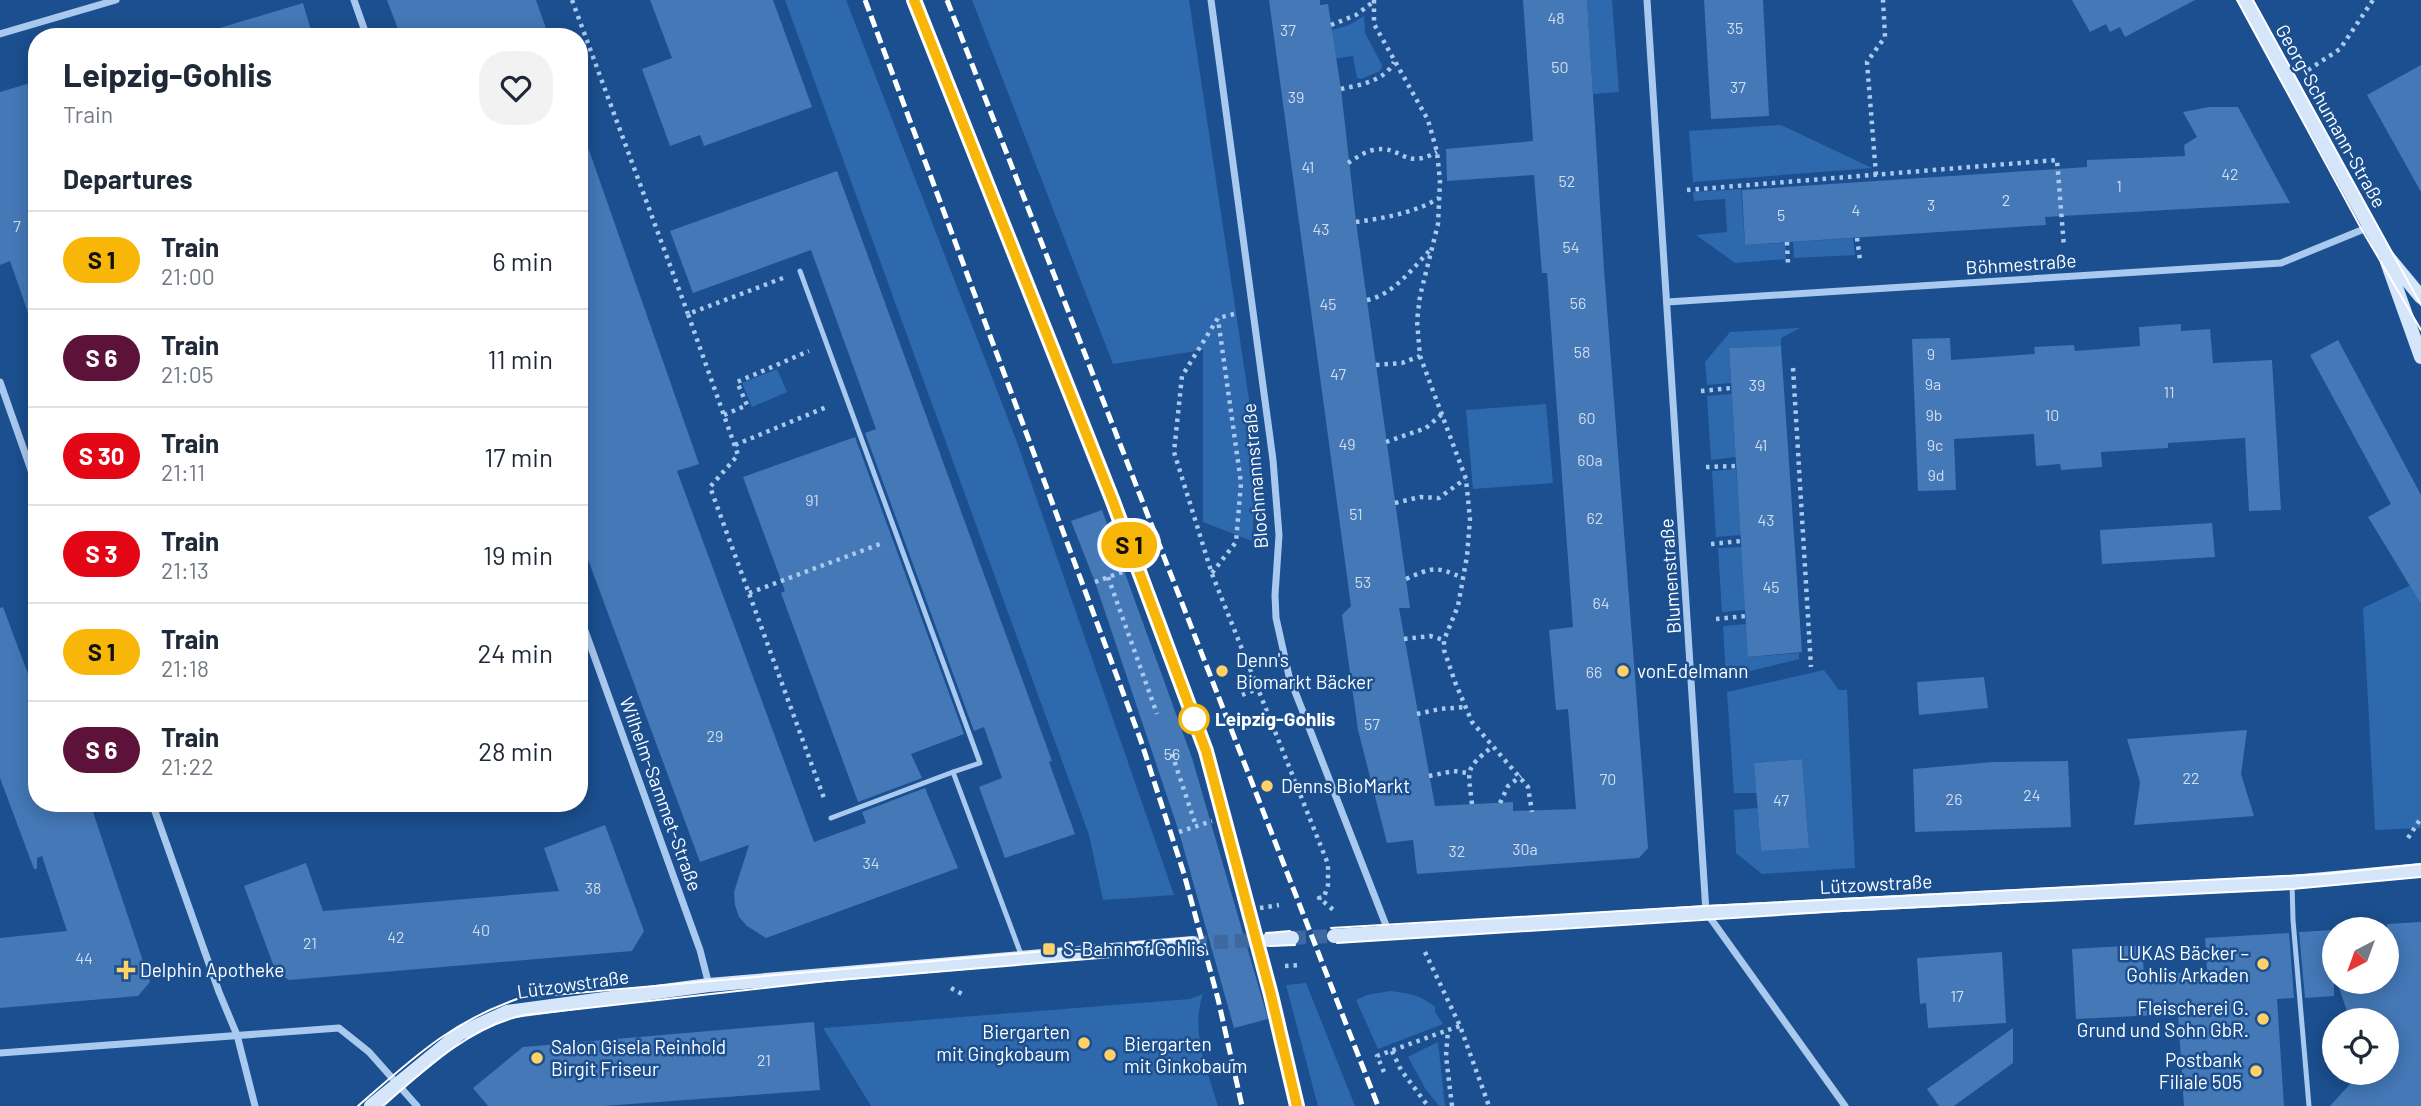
<!DOCTYPE html>
<html lang="en">
<head>
<meta charset="utf-8">
<style>
  :root { --surface:#fff; --page:#f2f2f3; --text:#1f2937; --muted:#747a83; --line:#e0e1e3 }
  body { margin:0; font-family:Barlow,sans-serif; background:var(--page); color:var(--text); height:100vh; display:flex; flex-direction:column; font-size:26px; white-space:nowrap }
  * { box-sizing:border-box; margin:0 }
  p { font-size:23px; color:var(--muted) }
  .icon { flex:none; width:38px; height:38px; fill:none; stroke:currentColor; stroke-width:2; stroke-linecap:round; stroke-linejoin:round }
  .map { position:relative; flex:1; overflow:hidden }
  .drawer { position:absolute; left:28px; top:28px; width:560px; height:784px; display:flex; flex-direction:column; background:var(--surface); border-radius:28px; box-shadow:0 4px 18px #0003 }
  .drawer>* { flex:none }
  .badge { padding:0 14px; border-radius:23px; font-size:24px; line-height:46px }
  .needle { width:46px; rotate:221deg }
  .controls { position:absolute; left:2322px; top:917px; display:grid; gap:14px }
  .controls a { display:grid; place-items:center; width:77px; height:77px; border-radius:50%; background:var(--surface); box-shadow:0 4px 18px #0003; font-size:35px }
  .map>.badge { position:absolute; translate:-50% -50%; box-shadow:0 0 0 4px #fff }
  h2 { padding:0 35px; font-size:26px; line-height:63px }
  .round { display:grid; place-items:center; flex:none; width:74px; height:74px; border-radius:28px; background:var(--page) }
  .summary { display:flex; align-items:center; justify-content:space-between; height:119px; padding:0 35px }
  h1 { font-size:33px; font-weight:700; line-height:52px }
  ul { padding:0; list-style:none }
  li { display:flex; align-items:center; gap:21px; height:98px; padding:0 35px; border-top:2px solid var(--line) }
  li div { flex:1 }
  li b { display:block; font-size:26px }
  li em { font-style:normal }
  li .badge { min-width:77px; font-weight:700; text-align:center }
  .map>svg:first-child { display:block }
</style>
</head>
<body>
<div class="map">
<svg width="2421" height="1106" viewBox="0 0 2421 1106">
  <rect width="100%" height="100%" fill="#1b4f8f"/>
  <g fill="#2e69ad">
    <path d="M785,0H846L1017,442L1174,895L1103,900L1089,835Z"/>
    <path d="M972,0H1189L1257,453L1252,541L1203,522V350L1113,364Z"/>
    <path d="M1587,0H1612L1619,92L1593,94Z"/>
    <path d="M1364,16L1365,33L1382,65L1380,71L1361,79L1357,78L1353,56L1332,59V30L1349,25Z"/>
    <path d="M1781,125L1872,168L1693,182L1689,131Z"/>
    <path d="M1741,189L1745,245L1785,243L1786,259L1735,263L1696,235L1727,232L1725,199L1694,201L1693,192Z"/>
    <path d="M1853,238L1855,255L1794,258L1793,242Z"/>
    <path d="M1800,328L1781,338V346L1729,348L1731,383L1707,385L1705,362L1730,332Z"/>
    <path d="M777,369L787,392L752,407L742,383Z"/>
    <path d="M1732,394L1736,457L1711,460L1707,396Z"/>
    <path d="M1546,404L1553,483L1473,489L1466,410Z"/>
    <path d="M1736,469L1741,535L1716,537L1712,471Z"/>
    <path d="M1742,547L1746,610L1722,612L1718,548Z"/>
    <path d="M2421,580V828L2375,830L2363,608Z"/>
    <path d="M1746,624L1749,657L1799,653V659L1726,677L1723,626Z"/>
    <path d="M1824,670L1839,690H1847L1855,868L1762,874L1736,853L1734,810L1758,808L1761,851L1809,848L1802,759L1754,763L1757,793H1734L1727,692Z"/>
    <path d="M1306,983L1355,1106H1318L1286,985Z"/>
    <path d="M1390,991C1408,993 1421,995 1435,1007V1012L1443,1024L1378,1049L1356,1000L1367,995Z"/>
    <path d="M1203,994C1190,1032 1207,1069 1218,1106H871L823,1028L1190,999Z"/>
    <path d="M1438,1042L1445,1106H1439L1425,1088L1408,1057Z"/>
  </g>
  <g fill="#4478b7">
    <path d="M387,0H536L549,37H401Z"/>
    <path d="M650,0H773L812,107L704,146L700,135L670,146L642,69L672,58Z"/>
    <path d="M1269,0H1320V5L1328,4L1341,89L1356,222L1410,608H1399L1435,806L1513,802V811L1576,809L1568,709L1556,710L1549,630L1573,627L1547,273H1542L1534,175L1447,181L1446,149L1533,141L1523,0H1587L1604,269L1648,848L1639,858L1417,874L1413,840L1387,843L1358,730L1342,615L1351,606Z"/>
    <path d="M1704,0H1763L1769,116L1711,119Z"/>
    <path d="M2072,0H2195L2125,37L2120,27L2110,32L2106,24L2090,32Z"/>
    <path d="M303,3L313,37H214L213,30Z"/>
    <path d="M2421,65V192L2367,95Z"/>
    <path d="M37,81V326L33,327L10,261L0,265V92Z"/>
    <path d="M2209,107H2238L2290,203L2045,217L2046,225L1745,245L1742,190L2087,167V160L2185,156L2184,145L2197,137L2183,112Z"/>
    <path d="M583,133L699,464L677,471L814,842L866,823L862,812L925,788L958,868L766,938L747,926L739,917L735,905L734,892L749,845L700,862L579,535V134Z"/>
    <path d="M837,171L1052,761L1049,762L1075,834L1005,858L979,787L1002,778L984,727L974,731L865,433L876,429L811,250L693,293L670,231Z"/>
    <path d="M2181,324V331L2210,329L2213,363L2272,360L2281,510L2249,511L2245,438L2168,443V448L2101,452L2102,467L2061,470L2060,464L2036,466L2034,434L1954,439L1956,490L1918,491L1912,339L1950,338L1951,360L2035,354L2034,347L2074,345L2075,351L2140,346L2139,327Z"/>
    <path d="M2338,340L2421,495V604L2368,517L2391,504L2310,355Z"/>
    <path d="M1781,346L1802,652L1748,657L1729,348Z"/>
    <path d="M855,437L964,734L911,754L922,778L858,802L781,593L785,591L743,477Z"/>
    <path d="M1102,510L1192,758L1268,1019L1234,1028L1179,832L1095,582L1071,521Z"/>
    <path d="M2212,523L2215,557L2102,564L2100,530Z"/>
    <path d="M3,607L37,698V803H90L150,982L138,996L0,1008V938L67,931L42,856L37,858V869H34L0,778V608Z"/>
    <path d="M1984,677L1988,708L1919,715L1917,682Z"/>
    <path d="M2247,730L2241,774L2254,816L2134,825L2140,782L2127,739Z"/>
    <path d="M1802,759L1809,848L1761,851L1754,763Z"/>
    <path d="M2068,761L2071,827L1915,832L1913,769L1993,762Z"/>
    <path d="M605,825L644,931L632,951L289,980L276,972L244,886L306,863L323,911L559,891L544,848Z"/>
    <path d="M2421,922V1106H2330L2360,1073H2387V1020H2350L2337,982H2387V924Z"/>
    <path d="M2334,930V996L2305,998L2299,932Z"/>
    <path d="M2289,933L2294,998L2277,999L2284,1106H2184L2178,1014L2076,1019L2072,949L2142,945L2144,975L2207,971L2205,938Z"/>
    <path d="M2002,952L2006,1023L1928,1028L1926,1003L1920,1004L1917,958Z"/>
    <path d="M814,1022L820,1090L604,1106H488L473,1088L523,1047Z"/>
    <path d="M2013,1028V1063L1954,1106H1939L1927,1089Z"/>
  </g>
  <g fill="none" stroke-linecap="round" stroke-linejoin="round">
    <g stroke="#3d69a0" stroke-width="14" stroke-dasharray="14 7" stroke-linecap="butt">
      <path d="M1292,938L1334,936"/>
      <path d="M1193,943L1268,940"/>
    </g>
    <g stroke="#a9c9ee" stroke-width="4.5" stroke-dasharray="3.5 5" stroke-linecap="butt">
      <path d="M572,0L688,314"/>
      <path d="M1374,0V24L1428,120L1437,152L1440,181L1438,224L1420,296L1417,321L1420,356L1466,479L1470,519L1467,556L1458,606L1444,640V650L1455,682L1472,722L1528,787L1532,812"/>
      <path d="M1331,25L1356,15L1373,2"/>
      <path d="M2308,70L2340,49L2373,0"/>
      <path d="M1341,89C1360,85 1385,81 1394,62"/>
      <path d="M1348,163C1356,158 1364,152 1373,150C1403,144 1402,171 1437,152"/>
      <path d="M1876,175L1867,62L1885,37L1883,0"/>
      <path d="M1687,190L2057,160L2064,247"/>
      <path d="M1356,222C1384,218 1415,213 1439,198"/>
      <path d="M1857,238L1860,260"/>
      <path d="M1787,242L1788,264"/>
      <path d="M783,278L688,314L738,455L710,487L825,801"/>
      <path d="M1367,300C1393,295 1413,268 1431,249"/>
      <path d="M1234,314L1218,318L1182,376L1174,452L1212,574L1328,864V885L1324,897L1319,898L1336,912"/>
      <path d="M1376,365L1402,363L1420,356"/>
      <path d="M1793,368L1811,667"/>
      <path d="M1701,391L1731,388"/>
      <path d="M724,415L747,405L737,382L809,351"/>
      <path d="M1386,442L1426,428L1442,414"/>
      <path d="M735,445L829,406"/>
      <path d="M1706,467L1736,466"/>
      <path d="M1395,503L1420,497L1439,498L1465,479"/>
      <path d="M1711,544L1741,541"/>
      <path d="M1212,573L1236,542L1241,483L1218,319"/>
      <path d="M1108,577L1157,714"/>
      <path d="M1406,579C1433,567 1436,566 1463,578"/>
      <path d="M1095,582L1125,571"/>
      <path d="M749,593L880,544"/>
      <path d="M1716,619L1746,616"/>
      <path d="M1404,639L1430,636L1444,640"/>
      <path d="M1242,695L1270,684"/>
      <path d="M1417,714L1440,709L1465,707"/>
      <path d="M1172,754L1196,826"/>
      <path d="M1429,776L1454,771L1468,773"/>
      <path d="M1500,803L1508,786L1521,776"/>
      <path d="M1472,804C1468,768 1464,770 1493,746"/>
      <path d="M1179,832L1212,821"/>
      <path d="M2408,838L2421,818"/>
      <path d="M1260,908L1279,905"/>
      <path d="M1425,952L1460,1026L1489,1106"/>
      <path d="M1285,966L1302,965"/>
      <path d="M951,988L962,994"/>
      <path d="M1392,1051L1401,1070L1428,1106"/>
      <path d="M1384,1072L1377,1056L1448,1030"/>
      <path d="M1452,1106L1446,1056L1448,1030L1460,1026"/>
    </g>
    <g stroke="#a9c9ee" stroke-width="5">
      <path d="M800,271L980,763L953,772"/>
      <path d="M831,818L953,772L1022,957"/>
      <path d="M2292,882L2293,920L2309,1106"/>
    </g>
    <g stroke="#a9c9ee" stroke-width="7">
      <path d="M354,0L367,37"/>
      <path d="M1211,0L1273,460L1279,535L1275,595L1276,618L1289,676L1389,933"/>
      <path d="M1647,0L1706,912L1845,1106"/>
      <path d="M0,34L116,0"/>
      <path d="M1667,302L2281,263L2369,227"/>
      <path d="M0,382L37,487"/>
      <path d="M579,614L700,950L709,985"/>
      <path d="M152,803L219,992L237,1035L255,1106"/>
      <path d="M0,1053L339,1028L369,1052L417,1106"/>
    </g>
    <g stroke="#d6e6fa" stroke-width="14">
      <path d="M2245,0L2383,251L2421,297"/>
      <path d="M2387,262L2421,357"/>
      <path d="M1334,936L1706,912L2292,882L2421,870"/>
      <path d="M1268,940L1292,938"/>
      <path d="M371,1106L459,1034L507,1012L709,985L1193,943"/>
    </g>
    <g stroke="#fff" stroke-width="2">
      <path d="M2237,0L2362,230L2421,330"/>
      <path d="M2253,0L2421,305"/>
      <path d="M1331,928L1706,906L2324,874L2421,864"/>
      <path d="M1266,933L1290,931"/>
      <path d="M1337,943L1842,911L2292,889L2421,877"/>
      <path d="M1270,946L1295,945"/>
      <path d="M358,1106C413,1058 450,1022 520,998L1191,938"/>
      <path d="M383,1106C424,1070 470,1026 525,1015L827,981L1195,950"/>
    </g>
    <g stroke="#fff" stroke-width="5" stroke-dasharray="12 5" stroke-linecap="butt">
      <path d="M865,0L1141,741L1184,874L1218,999L1242,1106"/>
      <path d="M914,0L1112,499L1206,751L1271,995L1297,1106"/>
      <path d="M947,0L1378,1106"/>
    </g>
  </g>
  <g fill="none" stroke-linecap="round" stroke-linejoin="round">
    <g stroke="#fff" stroke-width="16">
      <path id="line" d="M914,0L1112,499L1206,751L1271,995L1297,1106"/>
    </g>
    <use href="#line" stroke="#f8b608" stroke-width="10"/>
  </g>
  <g fill="#ffd166" stroke="#1b4f8f" stroke-width="2.5">
    <circle cx="1222" cy="671" r="7"/>
    <circle cx="1623" cy="671" r="7"/>
    <circle cx="1267" cy="786" r="7"/>
    <rect x="1042" y="942" width="14" height="14" rx="3.5"/>
    <circle cx="2263" cy="964" r="7"/>
    <path d="M122.5 959.5h7v7h7v7h-7v7h-7v-7h-7v-7h7z"/>
    <circle cx="2263" cy="1019" r="7"/>
    <circle cx="1084" cy="1043" r="7"/>
    <circle cx="1110" cy="1055" r="7"/>
    <circle cx="537" cy="1058" r="7"/>
    <circle cx="2256" cy="1071" r="7"/>
  </g>
  <circle fill="#fff" stroke="#f8b608" stroke-width="3.5" cx="1194" cy="719" r="14"/>
  <g text-anchor="middle" stroke-width="5" stroke-linejoin="round" paint-order="stroke">
    <g font-size="16" fill="#d0dded">
      <text x="1556" y="24">48</text>
      <text x="1735" y="34">35</text>
      <text x="1288" y="36">37</text>
      <text x="1560" y="73">50</text>
      <text x="1738" y="93">37</text>
      <text x="1296" y="103">39</text>
      <text x="1308" y="173">41</text>
      <text x="2230" y="180">42</text>
      <text x="1567" y="187">52</text>
      <text x="2119" y="192">1</text>
      <text x="2006" y="206">2</text>
      <text x="1931" y="211">3</text>
      <text x="1856" y="216">4</text>
      <text x="1781" y="221">5</text>
      <text x="17" y="232">7</text>
      <text x="1321" y="235">43</text>
      <text x="1571" y="253">54</text>
      <text x="1578" y="309">56</text>
      <text x="1328" y="310">45</text>
      <text x="1582" y="358">58</text>
      <text x="1931" y="360">9</text>
      <text x="1338" y="380">47</text>
      <text x="1933" y="390">9a</text>
      <text x="1757" y="391">39</text>
      <text x="2169" y="398">11</text>
      <text x="1934" y="421">9b</text>
      <text x="2052" y="421">10</text>
      <text x="1587" y="424">60</text>
      <text x="1347" y="450">49</text>
      <text x="1761" y="451">41</text>
      <text x="1935" y="451">9c</text>
      <text x="1590" y="466">60a</text>
      <text x="1936" y="481">9d</text>
      <text x="812" y="506">91</text>
      <text x="1356" y="520">51</text>
      <text x="1595" y="524">62</text>
      <text x="1766" y="526">43</text>
      <text x="1363" y="588">53</text>
      <text x="1771" y="593">45</text>
      <text x="1601" y="609">64</text>
      <text x="1594" y="678">66</text>
      <text x="1372" y="730">57</text>
      <text x="715" y="742">29</text>
      <text x="1172" y="760">56</text>
      <text x="2191" y="784">22</text>
      <text x="1608" y="785">70</text>
      <text x="2032" y="801">24</text>
      <text x="1954" y="805">26</text>
      <text x="1781" y="806">47</text>
      <text x="1525" y="855">30a</text>
      <text x="1457" y="857">32</text>
      <text x="871" y="869">34</text>
      <text x="593" y="894">38</text>
      <text x="481" y="936">40</text>
      <text x="396" y="943">42</text>
      <text x="310" y="949">21</text>
      <text x="84" y="964">44</text>
      <text x="1957" y="1002">17</text>
      <text x="764" y="1066">21</text>
    </g>
    <g font-size="19" fill="#fff" stroke="#1b4f8f">
      <text transform="translate(2331 116) rotate(61)" y="7">Georg-Schumann-Straße</text>
      <text transform="translate(2021 264) rotate(-4)" y="7">Böhmestraße</text>
      <text transform="translate(1255 476) rotate(-95)" y="7">Blochmannstraße</text>
      <text transform="translate(1670 576) rotate(-94)" y="7">Blumenstraße</text>
      <text transform="translate(661 794) rotate(70)" y="7">Wilhelm-Sammet-Straße</text>
      <text transform="translate(1876 884) rotate(-3)" y="7">Lützowstraße</text>
      <text transform="translate(573 984) rotate(-8)" y="7">Lützowstraße</text>
    </g>
    <g font-size="19" fill="#fff" stroke="#1b4f8f" text-anchor="start">
      <text x="1236" y="667">Denn's<tspan x="1236" dy="22">Biomarkt Bäcker</tspan></text>
      <text x="1637" y="678">vonEdelmann</text>
      <text x="1281" y="793">Denns BioMarkt</text>
      <text x="1063" y="956">S-Bahnhof Gohlis</text>
      <text x="2249" y="960" text-anchor="end">LUKAS Bäcker –<tspan x="2249" dy="22">Gohlis Arkaden</tspan></text>
      <text x="140" y="977">Delphin Apotheke</text>
      <text x="2249" y="1015" text-anchor="end">Fleischerei G.<tspan x="2249" dy="22">Grund und Sohn GbR.</tspan></text>
      <text x="1070" y="1039" text-anchor="end">Biergarten<tspan x="1070" dy="22">mit Gingkobaum</tspan></text>
      <text x="1124" y="1051">Biergarten<tspan x="1124" dy="22">mit Ginkobaum</tspan></text>
      <text x="551" y="1054">Salon Gisela Reinhold<tspan x="551" dy="22">Birgit Friseur</tspan></text>
      <text x="2242" y="1067" text-anchor="end">Postbank<tspan x="2242" dy="22">Filiale 505</tspan></text>
    </g>
    <g font-size="19" font-weight="bold" fill="#fff" stroke="#1b4f8f" text-anchor="start">
      <text x="1215" y="726">Leipzig-Gohlis</text>
    </g>
  </g>
</svg>
<div class="controls">
<a><svg class="needle" viewBox="-14 -14 28 28"><path d="M0-13l5 13h-10z" fill="#e53935"/><path d="M0 13l5-13h-10z" fill="#747a83"/></svg></a>
<a><svg class="icon" aria-label="locate" viewBox="0 0 24 24"><circle cx="12" cy="12" r="6"/><path d="M12 2v4M12 18v4M2 12h4M18 12h4"/></svg></a>
</div>
<b class="badge" style="left:1129px;top:545px;background:#f8b608;color:#111">S 1</b>
<section class="drawer">
<div class="summary"><div><h1>Leipzig-Gohlis</h1><p>Train</p></div><a class="round"><svg class="icon" aria-label="heart" viewBox="0 0 24 24"><path d="M12 20l-8-8c-3-5 5-10 8-4 3-6 11-1 8 4z"/></svg></a></div>
<h2>Departures</h2>
<ul>
<li><span class="badge" style="background:#f8b608;color:#111">S 1</span><div><b>Train</b><p>21:00</p></div><em>6 min</em></li>
<li><span class="badge" style="background:#5d1339;color:#fff">S 6</span><div><b>Train</b><p>21:05</p></div><em>11 min</em></li>
<li><span class="badge" style="background:#e30614;color:#fff">S 30</span><div><b>Train</b><p>21:11</p></div><em>17 min</em></li>
<li><span class="badge" style="background:#e30614;color:#fff">S 3</span><div><b>Train</b><p>21:13</p></div><em>19 min</em></li>
<li><span class="badge" style="background:#f8b608;color:#111">S 1</span><div><b>Train</b><p>21:18</p></div><em>24 min</em></li>
<li><span class="badge" style="background:#5d1339;color:#fff">S 6</span><div><b>Train</b><p>21:22</p></div><em>28 min</em></li>
</ul>
</section>
</div>
</body>
</html>
